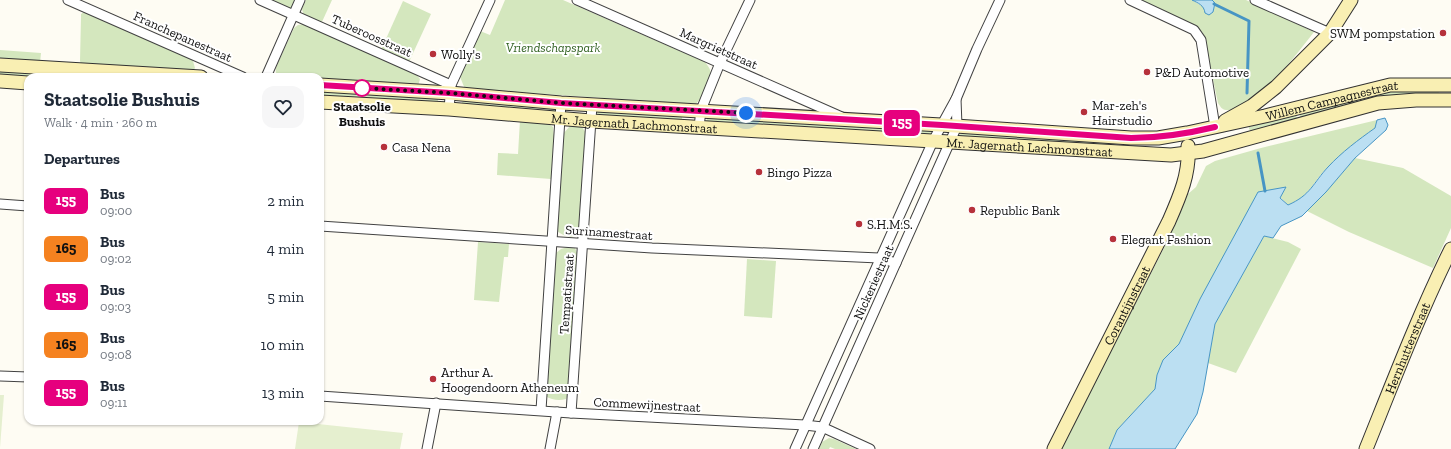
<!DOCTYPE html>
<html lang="en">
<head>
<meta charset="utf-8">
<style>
  :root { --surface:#fff; --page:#f6f6f7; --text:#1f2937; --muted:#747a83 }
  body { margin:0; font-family:"Zilla Slab",serif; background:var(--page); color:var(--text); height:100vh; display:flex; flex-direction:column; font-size:15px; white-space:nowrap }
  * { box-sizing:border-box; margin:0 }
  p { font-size:13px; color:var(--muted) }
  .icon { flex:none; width:22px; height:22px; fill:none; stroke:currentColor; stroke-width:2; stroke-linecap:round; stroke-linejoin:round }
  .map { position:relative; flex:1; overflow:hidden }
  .panel { position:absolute; left:24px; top:73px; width:300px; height:352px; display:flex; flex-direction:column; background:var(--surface); border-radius:12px; box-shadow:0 1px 3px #0004 }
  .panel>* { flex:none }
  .badge { padding:0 8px; border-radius:6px; font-size:14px; line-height:26px }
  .you { position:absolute; width:20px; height:20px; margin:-10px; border:3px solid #fff; border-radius:50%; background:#1a73e8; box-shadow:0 0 0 6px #1a73e833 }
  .map>.badge { position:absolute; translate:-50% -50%; box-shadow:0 0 0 2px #fff }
  h2 { padding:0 20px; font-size:15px; line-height:36px }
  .round { display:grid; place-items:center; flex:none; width:42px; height:42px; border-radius:12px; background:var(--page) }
  .summary { display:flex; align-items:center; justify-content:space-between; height:68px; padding:0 20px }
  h1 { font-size:19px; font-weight:700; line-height:30px }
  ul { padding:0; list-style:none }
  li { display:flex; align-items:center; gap:12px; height:48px; padding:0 20px }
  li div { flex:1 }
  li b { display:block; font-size:15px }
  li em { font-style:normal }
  li .badge { min-width:44px; font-weight:700; text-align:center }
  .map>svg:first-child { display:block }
</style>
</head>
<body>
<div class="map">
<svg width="1451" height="449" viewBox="0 0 1451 449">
  <rect width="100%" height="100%" fill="#fefcf3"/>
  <g fill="#d4e7be">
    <path d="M266,0H296L293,7L290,9Z"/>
    <path d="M306,0H332L321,24L304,16L302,9Z"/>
    <path d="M505,0H563L705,62C708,66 710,68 711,74C711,80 701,99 696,104L465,89L460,77L480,31L490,35Z"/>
    <path d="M1139,0H1192L1202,6L1210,13L1213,12L1215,4L1212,0H1246L1314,32C1292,60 1274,85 1243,104C1238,107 1233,111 1226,110C1222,110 1220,106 1218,103L1203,33L1197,27Z"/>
    <path d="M403,1L431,14L409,62L381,50Z"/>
    <path d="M84,12H87L190,58L193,61L195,68L193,71L81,64L80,61L81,17V14Z"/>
    <path d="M304,24L415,73L420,79L418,86L320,80V77H280C275,73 275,71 277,65L294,28L298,25Z"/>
    <path d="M0,50L41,53L40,63L0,60Z"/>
    <path d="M0,70L39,73L40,77H0Z"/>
    <path d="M320,91L438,99V103L320,98Z"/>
    <path d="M1386,91H1438L1440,95L1301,118L1300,117V113Z"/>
    <path d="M467,100L554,108L555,112L462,105V102Z"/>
    <path d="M598,111L682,116V120L596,115Z"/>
    <path d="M1295,115L1298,118L1297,120L1251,131L1249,129V127Z"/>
    <path d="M708,117L931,131V135L706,121Z"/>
    <path d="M520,120L549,124L553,127L554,136L551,179L497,175L498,153L518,154Z"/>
    <path d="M1377,120L1375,128C1359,140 1342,153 1328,167C1311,183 1313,194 1288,205L1280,197L1286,187L1200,299L1179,344L1163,360L1157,375L1155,389L1117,430L1109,449H1061L1164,248L1188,194L1196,187L1206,166L1215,161L1261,148Z"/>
    <path d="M570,126L582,127L586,133L580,230C574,240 565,237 557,231L563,134Z"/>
    <path d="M964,132L1108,141L1117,146L1163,148V149L959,137V135Z"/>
    <path d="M1355,158L1403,168L1451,196V228L1433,268L1349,232L1307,211L1326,192Z"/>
    <path d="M1264,236L1288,242L1301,249L1236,373L1208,363L1215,324Z"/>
    <path d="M478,242L509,244L508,257H504L499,302L474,300Z"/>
    <path d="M568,247L575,248L578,255L569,392L566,399C559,401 552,400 545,396L556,253L561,249Z"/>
    <path d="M747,259L776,261L772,318L744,316Z"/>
    <path d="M829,438L834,439L856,449H835L830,447L829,449H819L822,442Z"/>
  </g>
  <g fill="#e5efcf">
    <path d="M0,395H4L0,448Z"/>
    <path d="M299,422L403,433L400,449H295Z"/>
  </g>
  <g fill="#bbdff2" stroke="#4795c4">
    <path d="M1192,0H1212L1215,3L1213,12L1209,15L1205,13C1204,5 1198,3 1192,0Z"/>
    <path d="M1385,118L1388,125L1386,130L1355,158L1326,192L1302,216L1281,226L1273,238L1264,236L1215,324L1203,392L1197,414L1175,449H1109L1117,430L1155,389L1157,375L1163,360L1179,344L1200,299L1258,192L1286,187L1280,198L1288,205C1311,195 1313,183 1328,167C1342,152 1358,140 1375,128L1377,120Z"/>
  </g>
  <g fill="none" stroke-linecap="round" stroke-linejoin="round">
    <g stroke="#4795c4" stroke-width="3">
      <path d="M1214,4L1249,21L1247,93"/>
      <path d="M1258,153L1265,191"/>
    </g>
    <g stroke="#424242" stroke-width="11">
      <g id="street">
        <path d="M68,0L243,77"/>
        <path d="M260,0L451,85"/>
        <path d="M577,0L842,117"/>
        <path d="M1130,0L1194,30L1201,40L1215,127"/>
        <path d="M1255,0L1330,33"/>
        <path d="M266,77L300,0"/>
        <path d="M449,109L451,85L490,0"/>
        <path d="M699,127L701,110L720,63L750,0"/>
        <path d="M0,204L28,206"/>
        <path d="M320,226L652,248L879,258L896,263"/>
        <path d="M0,376L28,377"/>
        <path d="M320,396L571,413L805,425L822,427L870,449"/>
        <path d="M541,410L561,103"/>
        <path d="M571,413L592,105"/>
        <path d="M427,449L436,403"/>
        <path d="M550,449L557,412"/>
        <path d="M795,449L933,141L956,99L977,49L1000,0"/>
        <path d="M813,449L957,126L956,99"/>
      </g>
    </g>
    <g stroke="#313131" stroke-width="15">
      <g id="secondary">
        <path d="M0,65L201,77"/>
        <path d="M0,81L28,83"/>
        <path id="s1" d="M320,85L450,93L561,103L941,125L1131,138H1158L1187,133L1265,116L1390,85H1451"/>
        <path id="s2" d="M320,102L449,109L591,121L1171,155L1203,151L1378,103L1416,100H1451"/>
        <path d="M1225,121L1252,106L1276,87L1330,33L1351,0"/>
        <path id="s3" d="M1054,449L1169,221C1180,196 1190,173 1188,146"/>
        <path id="s4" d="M1366,449C1393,382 1419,314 1451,249"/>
      </g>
    </g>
    <use href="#street" stroke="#fff" stroke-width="9"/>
    <use href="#secondary" stroke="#f9efb3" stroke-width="13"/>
  </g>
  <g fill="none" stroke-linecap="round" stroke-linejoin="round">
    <g stroke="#fff" stroke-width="9">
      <path id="line" d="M320,85L450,93L561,103L942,125L1131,138C1161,138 1186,134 1215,127"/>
    </g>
    <use href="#line" stroke="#e6007e" stroke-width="6"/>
    <path stroke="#0f0f0f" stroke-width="4" stroke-dasharray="0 7.2" d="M362,88L450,93L561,103L746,113"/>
  </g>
  <g fill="#b6313b" stroke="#fff" stroke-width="1.5">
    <circle cx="1443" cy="33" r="4"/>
    <circle cx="433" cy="54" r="4"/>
    <circle cx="1147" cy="72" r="4"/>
    <circle cx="1084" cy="112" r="4"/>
    <circle cx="384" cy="147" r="4"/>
    <circle cx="759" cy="172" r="4"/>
    <circle cx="972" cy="210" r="4"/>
    <circle cx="859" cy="224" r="4"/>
    <circle cx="1113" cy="239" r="4"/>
    <circle cx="433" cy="379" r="4"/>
  </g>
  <circle fill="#fff" stroke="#e6007e" stroke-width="2" cx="362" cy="88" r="8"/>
  <g text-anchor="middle" stroke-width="4" stroke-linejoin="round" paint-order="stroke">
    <g font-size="13" fill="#0f0f0f" stroke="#fff" text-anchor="start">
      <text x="1435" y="38" text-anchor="end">SWM pompstation</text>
      <text x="441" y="59">Wolly's</text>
      <text x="1155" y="77">P&amp;D Automotive</text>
      <text x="1092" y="110">Mar-zeh's<tspan x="1092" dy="15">Hairstudio</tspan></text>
      <text x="392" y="152">Casa Nena</text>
      <text x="767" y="177">Bingo Pizza</text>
      <text x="980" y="215">Republic Bank</text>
      <text x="867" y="229">S.H.M.S.</text>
      <text x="1121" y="244">Elegant Fashion</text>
      <text x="441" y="377">Arthur A.<tspan x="441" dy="15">Hoogendoorn Atheneum</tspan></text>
    </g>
    <g font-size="13" fill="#0f0f0f" stroke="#fff">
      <text transform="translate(372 35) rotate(24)" y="5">Tuberoosstraat</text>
      <text transform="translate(183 36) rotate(24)" y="5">Franchepanestraat</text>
      <text transform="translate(719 48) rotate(24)" y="5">Margrietstraat</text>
      <text dy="5" stroke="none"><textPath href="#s1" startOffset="1018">Willem Campagnestraat</textPath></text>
      <text dy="5" stroke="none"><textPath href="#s2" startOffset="315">Mr. Jagernath Lachmonstraat</textPath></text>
      <text dy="5" stroke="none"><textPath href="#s2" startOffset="711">Mr. Jagernath Lachmonstraat</textPath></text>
      <text transform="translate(609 232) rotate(4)" y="5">Surinamestraat</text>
      <text transform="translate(873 282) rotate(-66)" y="5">Nickeriestraat</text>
      <text transform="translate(566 294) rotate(-86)" y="5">Tempatistraat</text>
      <text dy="5" stroke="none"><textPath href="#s3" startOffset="161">Corantijnstraat</textPath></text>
      <text dy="5" stroke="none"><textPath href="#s4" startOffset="109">Hernhutterstraat</textPath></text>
      <text transform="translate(647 404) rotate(3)" y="5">Commewijnestraat</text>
    </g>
    <g font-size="13" font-style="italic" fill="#336324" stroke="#fff">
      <text x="553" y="52">Vriendschapspark</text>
    </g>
    <g font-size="13" font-weight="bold" fill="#0f0f0f" stroke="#fff">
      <text x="362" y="111">Staatsolie<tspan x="362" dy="15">Bushuis</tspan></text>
    </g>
  </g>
</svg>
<div class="you" style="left:746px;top:113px"></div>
<b class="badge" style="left:902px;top:123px;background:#e6007e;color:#fff">155</b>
<section class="panel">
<div class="summary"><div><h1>Staatsolie Bushuis</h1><p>Walk · 4 min · 260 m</p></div><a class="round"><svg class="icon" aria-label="heart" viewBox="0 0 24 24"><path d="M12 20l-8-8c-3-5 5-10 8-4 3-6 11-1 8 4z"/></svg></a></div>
<h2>Departures</h2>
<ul>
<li><span class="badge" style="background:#e6007e;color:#fff">155</span><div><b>Bus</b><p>09:00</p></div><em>2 min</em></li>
<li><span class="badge" style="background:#f58220;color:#111">165</span><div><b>Bus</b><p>09:02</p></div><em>4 min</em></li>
<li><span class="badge" style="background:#e6007e;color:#fff">155</span><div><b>Bus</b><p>09:03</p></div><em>5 min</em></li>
<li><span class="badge" style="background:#f58220;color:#111">165</span><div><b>Bus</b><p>09:08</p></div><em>10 min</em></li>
<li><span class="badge" style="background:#e6007e;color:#fff">155</span><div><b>Bus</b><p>09:11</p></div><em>13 min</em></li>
</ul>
</section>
</div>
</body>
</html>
